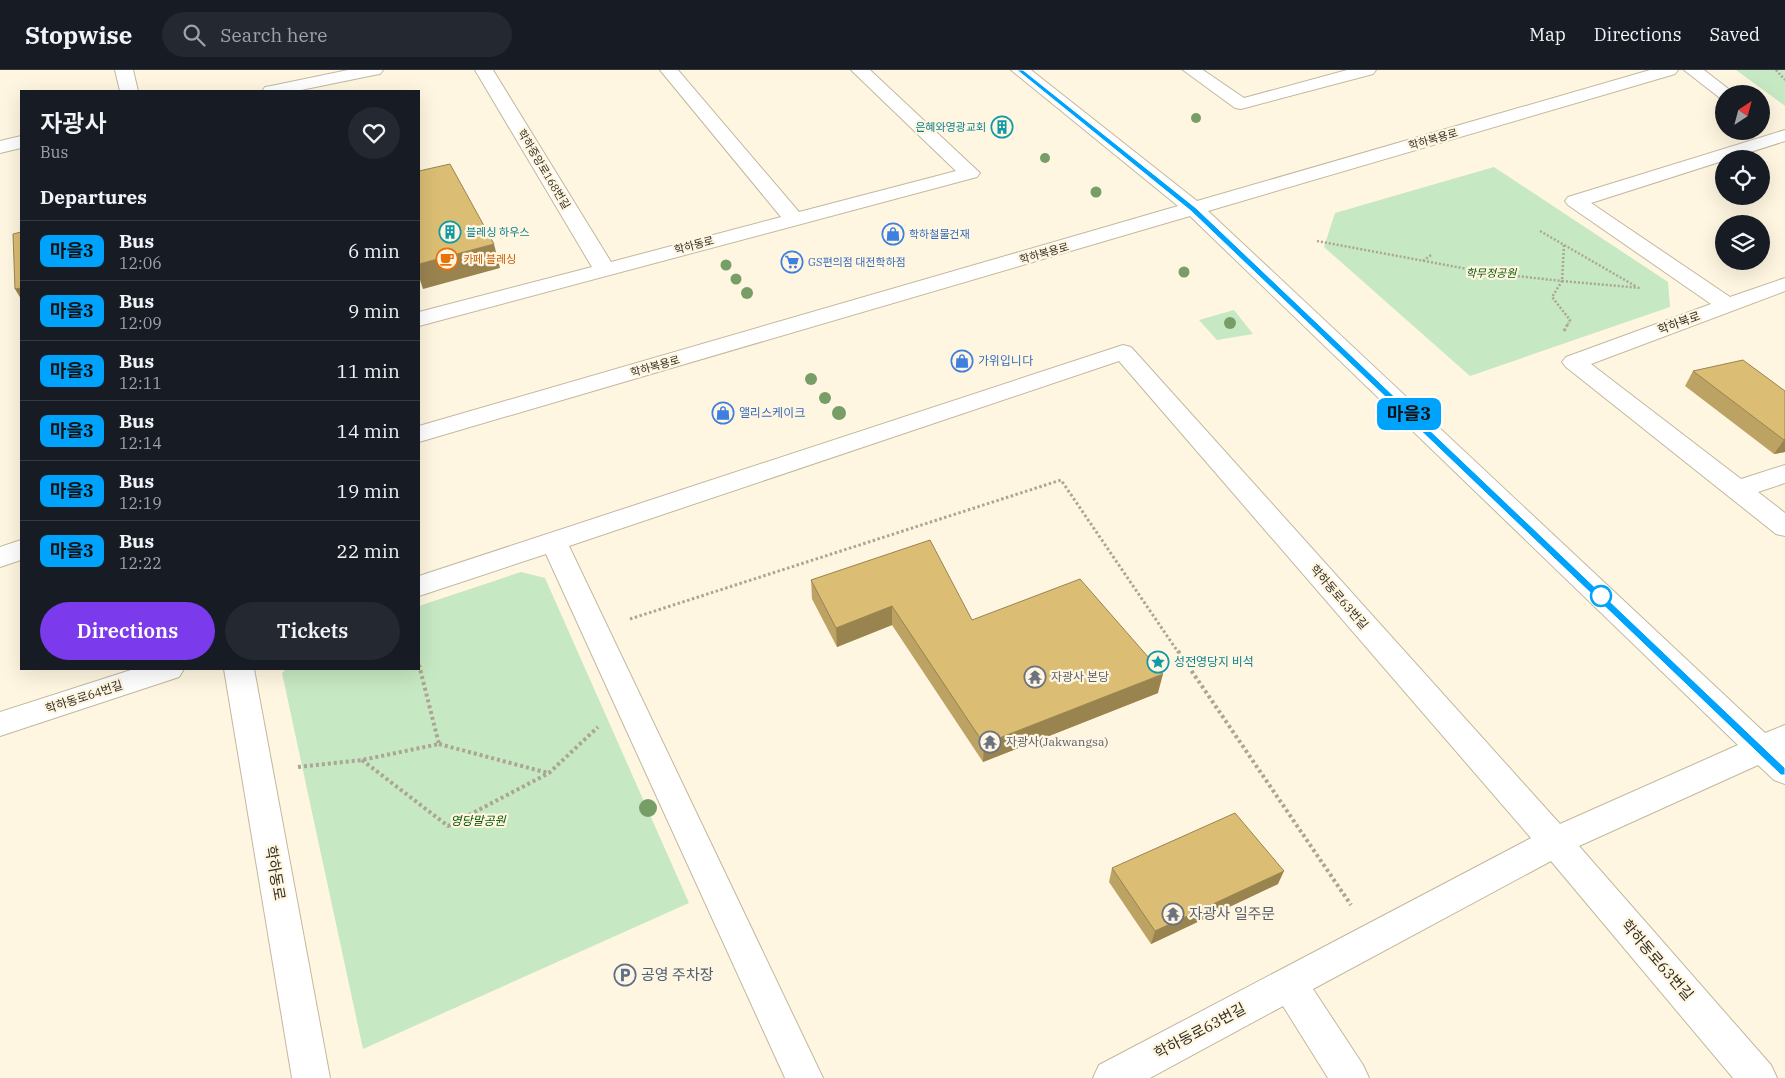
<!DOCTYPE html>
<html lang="en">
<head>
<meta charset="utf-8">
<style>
  :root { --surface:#171b24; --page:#242831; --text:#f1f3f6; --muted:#9ea1a6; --line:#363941; --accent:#7c3aed }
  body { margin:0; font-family:"IBM Plex Serif","Noto Sans KR",serif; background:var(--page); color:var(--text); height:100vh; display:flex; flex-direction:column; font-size:19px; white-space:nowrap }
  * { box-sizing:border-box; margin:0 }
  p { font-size:16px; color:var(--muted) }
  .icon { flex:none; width:28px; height:28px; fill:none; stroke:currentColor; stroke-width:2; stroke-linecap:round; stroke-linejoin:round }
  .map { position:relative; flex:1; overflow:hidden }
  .sheet { position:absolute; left:20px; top:20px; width:400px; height:580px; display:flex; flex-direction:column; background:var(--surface); border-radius:0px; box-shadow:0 5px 20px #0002 }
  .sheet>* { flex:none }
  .badge { padding:0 10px; border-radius:8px; font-size:18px; line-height:32px }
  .needle { width:32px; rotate:36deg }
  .tools { position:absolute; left:1715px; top:15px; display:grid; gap:10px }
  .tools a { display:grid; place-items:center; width:55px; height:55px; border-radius:50%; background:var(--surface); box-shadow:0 5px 20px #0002; font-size:25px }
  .map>.badge { position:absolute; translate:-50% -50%; box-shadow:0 0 0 2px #fff }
  h2 { padding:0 20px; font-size:19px; line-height:45px }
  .round { display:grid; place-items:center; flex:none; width:52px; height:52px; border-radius:26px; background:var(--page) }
  .overview { display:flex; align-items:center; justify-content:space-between; height:85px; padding:0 20px }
  h1 { font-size:24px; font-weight:600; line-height:38px }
  .button { display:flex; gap:10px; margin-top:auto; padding:10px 20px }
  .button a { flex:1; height:58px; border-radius:30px; background:var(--accent); color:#fff; font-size:20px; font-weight:600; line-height:58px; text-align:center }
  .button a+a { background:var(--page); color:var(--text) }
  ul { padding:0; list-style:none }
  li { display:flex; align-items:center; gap:15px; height:60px; padding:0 20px; border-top:1px solid var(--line) }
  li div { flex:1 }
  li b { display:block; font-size:19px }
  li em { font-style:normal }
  li .badge { min-width:55px; font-weight:700; text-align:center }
  header { display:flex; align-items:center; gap:30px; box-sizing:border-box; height:70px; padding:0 25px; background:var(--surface); border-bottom:1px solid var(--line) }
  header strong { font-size:24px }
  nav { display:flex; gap:28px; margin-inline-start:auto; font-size:18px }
  .search { width:350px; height:45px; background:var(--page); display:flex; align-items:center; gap:12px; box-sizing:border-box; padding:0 18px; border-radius:28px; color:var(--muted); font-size:19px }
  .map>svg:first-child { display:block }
</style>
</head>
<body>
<header>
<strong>Stopwise</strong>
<div class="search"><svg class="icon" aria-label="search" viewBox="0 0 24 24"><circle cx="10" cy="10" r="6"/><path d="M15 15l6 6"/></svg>Search here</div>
<nav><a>Map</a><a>Directions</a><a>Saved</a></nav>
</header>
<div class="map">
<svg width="1785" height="1008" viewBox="0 0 1785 1008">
  <rect width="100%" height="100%" fill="#fff6e1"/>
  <g fill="#c6e8c2">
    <path d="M1736,0H1785V36Z"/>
    <path d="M1494,97L1668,212L1670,237L1470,306L1324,177L1335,143Z"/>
    <path d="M1234,240L1253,264L1217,270L1199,250Z"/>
    <path d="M521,502L545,508L689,833L363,979L282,603L286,599H419V536Z"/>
  </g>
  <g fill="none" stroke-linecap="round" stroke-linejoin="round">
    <g stroke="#c2b89f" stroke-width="2">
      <g id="minor">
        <path d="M115,0H133L138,21H120Z"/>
        <path d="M348,0H383L380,4L374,5L296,21H262L265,17L271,16Z"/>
        <path d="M475,0H493L611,192L781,147L660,0H678L799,142L956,101L851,0H870L980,103L977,107L419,256V242L592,197Z"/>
        <path d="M1011,0H1031L1197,131L1650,0H1678L1675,4L1208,141L1765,663L1785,655V714L1774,710L1758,695L1579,776L1771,995L1777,1008H1733L1551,791L1313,919L1363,995L1369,1008H1328L1283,936L1150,1008H1093L1099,995L1531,768L1119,291L569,476L823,1008H785L546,484L419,526V506L1123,275L1131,277L1560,754L1738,675L1190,146L419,372V356L1178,136Z"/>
        <path d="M1183,0H1203L1244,28L1347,0H1376L1373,4L1241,39L1235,38Z"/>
        <path d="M1684,0H1704L1735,24H1724V29L1720,28Z"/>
        <path d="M1785,60V71L1591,133L1730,227L1785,208V221L1591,294L1741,409L1785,395V413L1758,422L1785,443V466L1776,464L1566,297L1562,292L1566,287L1711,234L1568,135L1565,131L1568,127Z"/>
        <path d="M21,66V78L0,83V71Z"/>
        <path d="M21,470V490L0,497V477Z"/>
        <path d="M134,599H184L179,607L0,666V642Z"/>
        <path d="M224,599H254L330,1008H292Z"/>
      </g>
    </g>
    <g stroke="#aca595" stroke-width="2.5" stroke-dasharray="2 2" stroke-linecap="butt">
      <path d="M1776,0L1785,10"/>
      <path d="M1540,161L1637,217"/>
      <path d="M1317,171L1489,203L1562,211L1552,227L1570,250L1568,254"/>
      <path d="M1564,175L1562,211L1641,218"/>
      <path d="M1423,191L1431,185"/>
    </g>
    <g stroke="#aca595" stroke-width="3" stroke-dasharray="2.5 2.5" stroke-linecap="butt">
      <path d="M1564,261L1569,252"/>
      <path d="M630,549L1061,410L1178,582"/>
    </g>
    <g stroke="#aca595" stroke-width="4" stroke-dasharray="3 3" stroke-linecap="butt">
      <path d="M1178,581L1351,835"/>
      <path d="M439,674L548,703"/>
      <path d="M362,690L448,756L549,703L598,657"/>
      <path d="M298,697L362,690L439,674L419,595"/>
    </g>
    <use href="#minor" fill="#fff" fill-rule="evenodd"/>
  </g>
  <g fill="#779e67">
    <circle cx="1196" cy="48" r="5"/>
    <circle cx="1045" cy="88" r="5"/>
    <circle cx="1096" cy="122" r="5.5"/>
    <circle cx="726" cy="195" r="5.5"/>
    <circle cx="1184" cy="202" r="5.5"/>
    <circle cx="736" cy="209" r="5.5"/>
    <circle cx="747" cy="223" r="6"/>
    <circle cx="1230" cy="253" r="6"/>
    <circle cx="811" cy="309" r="6"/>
    <circle cx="825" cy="328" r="6"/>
    <circle cx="839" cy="343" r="7"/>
    <circle cx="648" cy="738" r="9"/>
  </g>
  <g fill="#bca363">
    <path d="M1693,301L1785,321V382L1774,384L1685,316Z"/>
    <path d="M811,510L972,550L1158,623L983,692L892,555L837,577L812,529Z"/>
    <path d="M1112,798L1278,814L1151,874L1109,812Z"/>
  </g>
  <g fill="#998450">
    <path d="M494,174L500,198L423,219L419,207V194Z"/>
    <path d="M21,218V229L15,219Z"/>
    <path d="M1785,369V382L1774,384L1784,370Z"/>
    <path d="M892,536V555L837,577L836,558Z"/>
    <path d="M1163,604L1158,623L983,692L984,674Z"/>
    <path d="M1284,801L1278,814L1151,874L1155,861Z"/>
  </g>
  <g fill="#dbbd73" stroke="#998450">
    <path d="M450,94L494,174L419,194V101Z"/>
    <path d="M21,162V218L15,219L13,164Z"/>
    <path d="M1743,290L1785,321V369L1784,370L1693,301Z"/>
    <path d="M930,470L972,550L1080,509L1163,604L984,674L892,536L836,558L811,510Z"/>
    <path d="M1235,743L1284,801L1155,861L1112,798Z"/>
  </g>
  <path fill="#00a3fb" stroke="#fff" d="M1017,0H1023L1196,138L1785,698V705H1781L1191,141Z"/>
  <defs>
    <g id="building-ring" transform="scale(1.125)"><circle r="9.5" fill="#fff6e1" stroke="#0f9aa8" stroke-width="1.5"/><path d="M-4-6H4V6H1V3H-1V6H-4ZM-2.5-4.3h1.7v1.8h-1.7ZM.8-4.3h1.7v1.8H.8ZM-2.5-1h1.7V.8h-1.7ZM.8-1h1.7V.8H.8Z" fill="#0f9aa8"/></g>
    <g id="shop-ring" transform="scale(1.125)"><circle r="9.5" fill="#fff6e1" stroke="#3f7fe0" stroke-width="1.5"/><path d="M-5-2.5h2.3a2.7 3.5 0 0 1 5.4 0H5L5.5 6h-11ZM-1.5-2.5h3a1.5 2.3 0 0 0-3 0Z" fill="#3f7fe0"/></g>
    <g id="cafe-ring" transform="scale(1.125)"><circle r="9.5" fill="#fff6e1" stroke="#e8710a" stroke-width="1.5"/><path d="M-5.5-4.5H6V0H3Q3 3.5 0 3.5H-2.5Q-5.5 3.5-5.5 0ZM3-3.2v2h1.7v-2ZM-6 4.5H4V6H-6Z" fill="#e8710a"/></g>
    <g id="supermarket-ring" transform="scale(1.125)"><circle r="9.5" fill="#fff6e1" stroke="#3f7fe0" stroke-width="1.5"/><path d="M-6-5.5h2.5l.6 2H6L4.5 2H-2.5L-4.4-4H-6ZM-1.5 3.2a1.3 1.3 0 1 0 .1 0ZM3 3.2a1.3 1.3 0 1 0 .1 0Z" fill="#3f7fe0"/></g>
    <g id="sight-ring" transform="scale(1.125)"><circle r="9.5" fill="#fff6e1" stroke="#0f9aa8" stroke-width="1.5"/><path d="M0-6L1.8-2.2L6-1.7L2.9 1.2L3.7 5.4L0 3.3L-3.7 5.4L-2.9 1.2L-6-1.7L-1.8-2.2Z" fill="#0f9aa8"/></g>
    <g id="temple-ring" transform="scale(1.125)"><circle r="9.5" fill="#fff6e1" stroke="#6b7280" stroke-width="1.5"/><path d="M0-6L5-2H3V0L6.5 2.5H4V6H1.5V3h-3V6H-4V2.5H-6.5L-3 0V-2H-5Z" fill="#6b7280"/></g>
    <g id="parking-ring" transform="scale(1.125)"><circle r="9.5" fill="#fff6e1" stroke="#5c6f8a" stroke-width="1.5"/><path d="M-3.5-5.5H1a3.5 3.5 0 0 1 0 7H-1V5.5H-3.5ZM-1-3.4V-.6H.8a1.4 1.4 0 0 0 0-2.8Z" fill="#5c6f8a"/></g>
  </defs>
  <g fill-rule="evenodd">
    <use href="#building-ring" x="1002" y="57"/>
    <use href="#building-ring" x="450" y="162"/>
    <use href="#shop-ring" x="893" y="164"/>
    <use href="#cafe-ring" x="447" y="189"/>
    <use href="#supermarket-ring" x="792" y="192"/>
    <use href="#shop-ring" x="962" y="291"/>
    <use href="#shop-ring" x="723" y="343"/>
    <use href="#sight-ring" x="1158" y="592"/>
    <use href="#temple-ring" x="1035" y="607"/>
    <use href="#temple-ring" x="990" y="672"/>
    <use href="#temple-ring" x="1173" y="844"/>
    <use href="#parking-ring" x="625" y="905"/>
  </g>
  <circle fill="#fff" stroke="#00a3fb" stroke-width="2.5" cx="1601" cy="526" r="10"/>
  <g text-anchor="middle" stroke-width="4.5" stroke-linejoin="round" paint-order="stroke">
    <g font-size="11" fill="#0d838f" stroke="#fff6e1" text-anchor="end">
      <text x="986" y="61">은혜와영광교회</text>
      <text x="466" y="166" text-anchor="start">블레싱 하우스</text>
    </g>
    <g font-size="11" fill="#322e25" stroke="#fff6e1">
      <text transform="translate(1433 69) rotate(-16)" y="4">학하복용로</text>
      <text transform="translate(544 99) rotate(59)" y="4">학하중앙로168번길</text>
      <text transform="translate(694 175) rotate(-15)" y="4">학하동로</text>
      <text transform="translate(1044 183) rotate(-16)" y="4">학하복용로</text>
      <text transform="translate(655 296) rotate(-16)" y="4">학하복용로</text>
    </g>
    <g font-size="11" fill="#366cbe" stroke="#fff6e1" text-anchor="start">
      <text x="909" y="168">학하철물건재</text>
      <text x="808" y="196">GS편의점 대전학하점</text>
    </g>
    <g font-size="11" fill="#c56008" stroke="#fff6e1" text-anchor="start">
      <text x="463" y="193">카페 블레싱</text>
    </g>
    <g font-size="11" font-style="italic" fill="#085604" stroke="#fff6e1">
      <text x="1491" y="207">학무정공원</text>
    </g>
    <g font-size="12" fill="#322e25" stroke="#fff6e1">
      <text transform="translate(1679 253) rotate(-20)" y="4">학하북로</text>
      <text transform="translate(1339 527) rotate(49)" y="4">학하동로63번길</text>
      <text transform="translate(84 627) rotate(-18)" y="4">학하동로64번길</text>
    </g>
    <g font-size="12" fill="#366cbe" stroke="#fff6e1" text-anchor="start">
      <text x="978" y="295">가위입니다</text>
      <text x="739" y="347">앨리스케이크</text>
    </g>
    <g font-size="12" fill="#0d838f" stroke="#fff6e1" text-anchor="start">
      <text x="1174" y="596">성전영당지 비석</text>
    </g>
    <g font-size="12" fill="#5b616d" stroke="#fff6e1" text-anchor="start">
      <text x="1051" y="611">자광사 본당</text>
      <text x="1006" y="676">자광사(Jakwangsa)</text>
    </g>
    <g font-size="12" font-style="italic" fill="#085604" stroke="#fff6e1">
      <text x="478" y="755">영당말공원</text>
    </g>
    <g font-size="15" fill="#322e25" stroke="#fff6e1">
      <text transform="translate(275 803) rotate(80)" y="5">학하동로</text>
      <text transform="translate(1657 890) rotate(49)" y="5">학하동로63번길</text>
      <text transform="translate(1200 961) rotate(-28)" y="5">학하동로63번길</text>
    </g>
    <g font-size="15" fill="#5b616d" stroke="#fff6e1" text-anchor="start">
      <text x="1189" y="849">자광사 일주문</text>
    </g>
    <g font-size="15" fill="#4e5e75" stroke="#fff6e1" text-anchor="start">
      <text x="641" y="910">공영 주차장</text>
    </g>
  </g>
</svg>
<div class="tools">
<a><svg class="needle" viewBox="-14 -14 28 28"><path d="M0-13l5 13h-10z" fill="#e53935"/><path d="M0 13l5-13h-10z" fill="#9ea1a6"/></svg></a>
<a><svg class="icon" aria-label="locate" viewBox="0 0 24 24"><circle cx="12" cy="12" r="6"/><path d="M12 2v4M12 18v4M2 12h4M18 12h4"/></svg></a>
<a><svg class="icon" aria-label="layers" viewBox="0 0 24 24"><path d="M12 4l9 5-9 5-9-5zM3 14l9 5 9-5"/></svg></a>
</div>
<b class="badge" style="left:1409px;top:344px;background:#00a3fb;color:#111">마을3</b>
<section class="sheet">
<div class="overview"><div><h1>자광사</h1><p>Bus</p></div><a class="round"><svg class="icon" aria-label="heart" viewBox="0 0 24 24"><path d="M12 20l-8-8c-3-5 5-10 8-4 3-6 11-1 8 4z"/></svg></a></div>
<h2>Departures</h2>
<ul>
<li><span class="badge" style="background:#00a3fb;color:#111">마을3</span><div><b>Bus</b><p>12:06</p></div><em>6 min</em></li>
<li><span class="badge" style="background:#00a3fb;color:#111">마을3</span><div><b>Bus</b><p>12:09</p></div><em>9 min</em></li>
<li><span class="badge" style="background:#00a3fb;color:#111">마을3</span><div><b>Bus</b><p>12:11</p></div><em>11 min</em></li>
<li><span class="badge" style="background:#00a3fb;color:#111">마을3</span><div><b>Bus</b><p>12:14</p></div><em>14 min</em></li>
<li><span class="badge" style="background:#00a3fb;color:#111">마을3</span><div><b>Bus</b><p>12:19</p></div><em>19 min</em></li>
<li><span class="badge" style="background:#00a3fb;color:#111">마을3</span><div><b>Bus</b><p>12:22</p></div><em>22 min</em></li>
</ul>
<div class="button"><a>Directions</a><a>Tickets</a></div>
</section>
</div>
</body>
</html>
